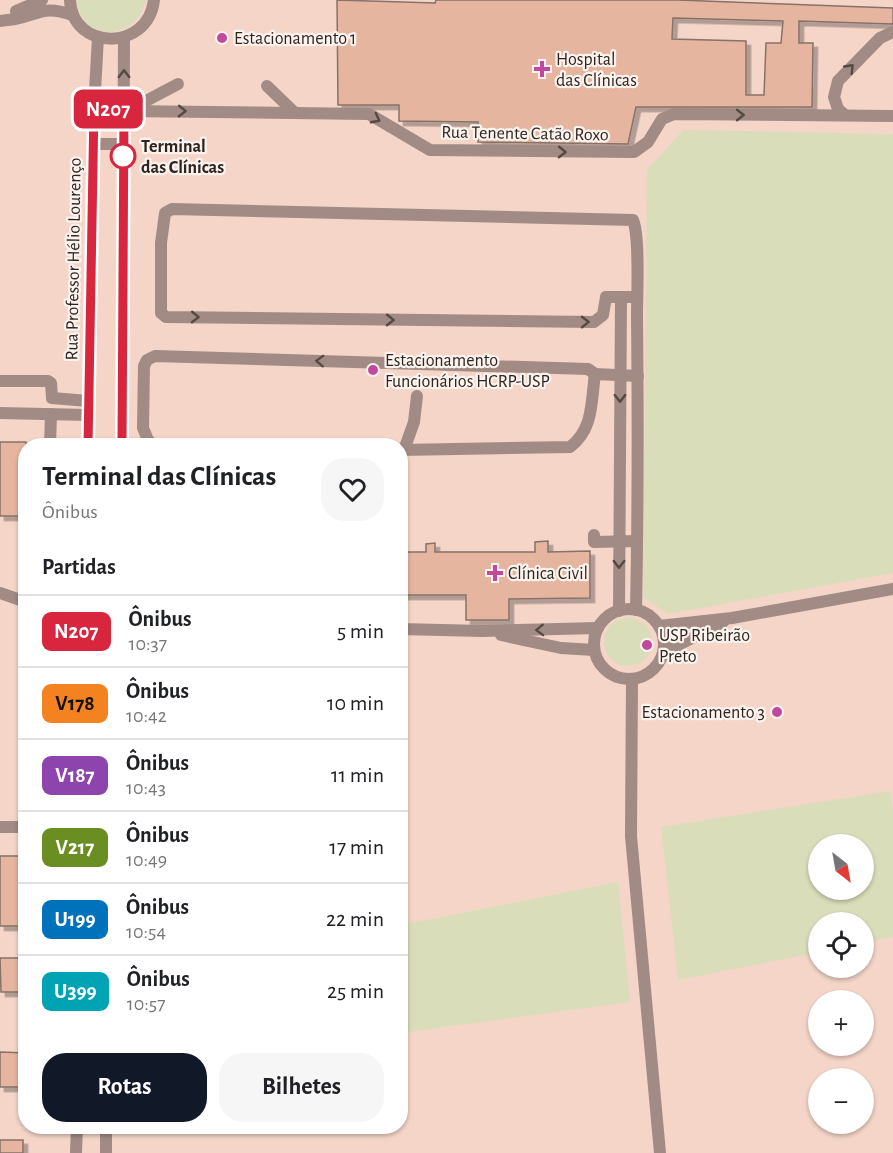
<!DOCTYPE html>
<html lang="pt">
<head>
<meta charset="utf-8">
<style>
  :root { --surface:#fff; --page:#f6f6f6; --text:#202124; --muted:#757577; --line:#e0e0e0; --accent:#111827 }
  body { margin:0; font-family:"Alegreya Sans",sans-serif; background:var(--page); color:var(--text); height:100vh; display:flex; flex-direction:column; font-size:22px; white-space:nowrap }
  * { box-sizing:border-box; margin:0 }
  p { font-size:20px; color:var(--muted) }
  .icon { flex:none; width:33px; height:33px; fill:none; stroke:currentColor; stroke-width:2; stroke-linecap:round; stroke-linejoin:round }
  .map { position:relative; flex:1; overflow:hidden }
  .side { position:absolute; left:18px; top:438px; width:390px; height:696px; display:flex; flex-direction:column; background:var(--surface); border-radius:24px; box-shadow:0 2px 4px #0004 }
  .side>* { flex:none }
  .badge { padding:0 12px; border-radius:9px; font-size:21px; line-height:39px }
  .needle { width:39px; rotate:149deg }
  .fabs { position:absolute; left:808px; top:834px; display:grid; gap:12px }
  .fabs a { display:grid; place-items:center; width:66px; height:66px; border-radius:50%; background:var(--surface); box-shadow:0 2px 4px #0004; font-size:30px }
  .map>.badge { position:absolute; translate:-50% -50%; box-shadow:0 0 0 3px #fff }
  h2 { padding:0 24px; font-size:22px; line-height:54px }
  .round { display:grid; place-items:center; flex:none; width:63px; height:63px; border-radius:24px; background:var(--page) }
  .head { display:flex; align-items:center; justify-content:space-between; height:102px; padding:0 24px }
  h1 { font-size:28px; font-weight:700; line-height:45px }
  .cta { display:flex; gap:12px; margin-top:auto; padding:12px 24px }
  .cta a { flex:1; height:69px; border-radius:24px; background:var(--accent); color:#fff; font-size:24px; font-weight:700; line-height:69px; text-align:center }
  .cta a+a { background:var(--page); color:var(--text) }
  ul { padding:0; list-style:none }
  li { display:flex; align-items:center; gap:18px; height:72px; padding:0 24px; border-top:2px solid var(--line) }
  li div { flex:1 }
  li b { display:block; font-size:22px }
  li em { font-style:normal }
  li .badge { min-width:66px; font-weight:700; text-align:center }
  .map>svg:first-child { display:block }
</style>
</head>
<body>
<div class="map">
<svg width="893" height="1153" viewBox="0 0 893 1153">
  <defs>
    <filter id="shadow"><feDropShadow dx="4.5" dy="4.5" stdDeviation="0" flood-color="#0004"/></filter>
  </defs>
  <rect width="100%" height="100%" fill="#f9e2d8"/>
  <path fill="#f4d5c8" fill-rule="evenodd" d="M0,0H893V1153H0ZM26,446H400V1126H26ZM819,844H864V890H819ZM819,922H864V968H819ZM819,1000H864V1046H819ZM819,1078H864V1124H819Z"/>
  <g fill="#daddba" fill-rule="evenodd">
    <path d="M77,0H146V1C134,43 79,41 77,0Z"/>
    <path d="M683,130L893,134V573L668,614L643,597L647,170Z"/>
    <circle cx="628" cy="642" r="24"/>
    <path d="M890,791L893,809V937L864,943V922H819V952L678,980L661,827ZM864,844V890H819V844Z"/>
    <path d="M618,882L630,1002L401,1033V925Z"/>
  </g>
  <g fill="#e5b59f" stroke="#867268" stroke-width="1.5" fill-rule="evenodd" filter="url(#shadow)">
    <path d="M337,0L435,3L436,0H678L893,8V24L799,21V43H813L812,107H636L628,144L478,142V122L399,121V105H338ZM673,18L783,21L781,43H766L764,95H746V41L672,39Z"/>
    <path d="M0,442H26V471H21V516H0Z"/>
    <path d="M548,541V552L590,551V598L509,599V620H466V595H400V552H426V544L435,543V552H535V542Z"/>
    <rect x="0" y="856" width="26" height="70"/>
    <path d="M0,958H26V992H1Z"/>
    <path d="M0,1052L26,1053V1087H0Z"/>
    <rect x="0" y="1140" width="23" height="13"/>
  </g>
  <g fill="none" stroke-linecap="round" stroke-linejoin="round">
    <g stroke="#a18b84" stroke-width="12">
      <path d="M70,0C72,51 148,52 154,0"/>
      <path d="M16,11L42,0"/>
      <path d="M0,21C5,20 9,20 15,19C42,14 42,5 73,15"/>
      <path d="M267,86L295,113"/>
      <path d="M94,108L124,111L369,114L430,150L634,152L648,142L662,119L674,114L893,116"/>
      <path d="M129,110L178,84"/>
      <path d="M845,115L838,109L834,97L838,81L880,38L893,32"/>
      <path d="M94,144H123"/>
      <path d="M0,381H48L51,383L52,398L88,401"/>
      <path d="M0,413L88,415"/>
      <path d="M50,446L51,414"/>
      <path d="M88,446L94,108L98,37"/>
      <path d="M122,446L124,38"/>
      <path d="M155,446L148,440L143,428L144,366L147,360L155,356L588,369L595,374L638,376"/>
      <path d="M400,450L570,447C594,429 591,401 595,374"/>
      <path d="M404,450L414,422L417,396"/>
      <path d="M594,535V542L637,541"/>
      <path d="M0,593L26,602"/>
      <circle cx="629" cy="644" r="35"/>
      <path d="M636,610C638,512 638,414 637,316C637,295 640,237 633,220L172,209L165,213L161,243V313L166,317L594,322L603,315L606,297H637"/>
      <path d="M619,611L621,297"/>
      <path d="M659,626L732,618L893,589"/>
      <path d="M400,629L482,631L598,628"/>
      <path d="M501,635L561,648L594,650"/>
      <path d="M663,653L723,622"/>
      <path d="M632,679L631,836L660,1153"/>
      <path d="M0,827H26"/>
      <path d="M76,1153L77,1126"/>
      <path d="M106,1153V1126"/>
    </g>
  </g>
  <defs><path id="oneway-chevron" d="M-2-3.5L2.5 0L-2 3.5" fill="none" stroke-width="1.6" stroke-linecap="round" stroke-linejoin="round" transform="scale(1.5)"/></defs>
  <g stroke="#564944">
    <use href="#oneway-chevron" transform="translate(850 68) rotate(-46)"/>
    <use href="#oneway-chevron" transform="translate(124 74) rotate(-90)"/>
    <use href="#oneway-chevron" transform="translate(182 111) rotate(1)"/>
    <use href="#oneway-chevron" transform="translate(740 115)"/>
    <use href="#oneway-chevron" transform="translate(376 119) rotate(28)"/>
    <use href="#oneway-chevron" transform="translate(562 152) rotate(1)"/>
    <use href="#oneway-chevron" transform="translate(195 317) rotate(1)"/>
    <use href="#oneway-chevron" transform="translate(390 320) rotate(1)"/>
    <use href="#oneway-chevron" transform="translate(585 322) rotate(-1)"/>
    <use href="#oneway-chevron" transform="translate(320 361) rotate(-178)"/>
    <use href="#oneway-chevron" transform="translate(620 398) rotate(89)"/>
    <use href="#oneway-chevron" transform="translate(619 564) rotate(90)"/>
    <use href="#oneway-chevron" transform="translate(540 630) rotate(178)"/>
  </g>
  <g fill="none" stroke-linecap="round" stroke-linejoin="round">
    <g stroke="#fff" stroke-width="14">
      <path id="line" d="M88,446L94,108L124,111L122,446"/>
    </g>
    <use href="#line" stroke="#d7263d" stroke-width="9"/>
  </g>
  <g fill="#c0499e" stroke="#fcf3ef" stroke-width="2">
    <circle cx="222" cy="38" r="6"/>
    <path d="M539 60h6v6h6v6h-6v6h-6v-6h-6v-6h6z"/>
    <circle cx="373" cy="370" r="6"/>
    <path d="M492 564h6v6h6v6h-6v6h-6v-6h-6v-6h6z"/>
    <circle cx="647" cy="645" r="6"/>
    <circle cx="777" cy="712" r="6"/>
  </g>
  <circle fill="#fff" stroke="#d7263d" stroke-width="3" cx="123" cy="156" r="12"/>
  <g text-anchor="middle" stroke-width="4.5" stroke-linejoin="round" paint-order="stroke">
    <g font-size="18" fill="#2e2521" stroke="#fcf3ef" text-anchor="start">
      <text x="234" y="44">Estacionamento 1</text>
      <text x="556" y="65">Hospital<tspan x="556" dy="21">das Clínicas</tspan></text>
      <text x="385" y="366">Estacionamento<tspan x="385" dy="21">Funcionários HCRP-USP</tspan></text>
      <text x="508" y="579">Clínica Civil</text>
      <text x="659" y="641">USP Ribeirão<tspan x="659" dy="21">Preto</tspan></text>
      <text x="765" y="718" text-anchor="end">Estacionamento 3</text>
    </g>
    <g font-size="18" fill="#2e2521" stroke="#fcf3ef">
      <text transform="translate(525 133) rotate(1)" y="6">Rua Tenente Catão Roxo</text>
      <text transform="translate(73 259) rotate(-89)" y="6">Rua Professor Hélio Lourenço</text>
    </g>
    <g font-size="18" font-weight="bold" fill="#2e2521" stroke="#fcf3ef" text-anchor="start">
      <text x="141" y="152">Terminal<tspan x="141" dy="21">das Clínicas</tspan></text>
    </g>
  </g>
</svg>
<div class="fabs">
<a><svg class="needle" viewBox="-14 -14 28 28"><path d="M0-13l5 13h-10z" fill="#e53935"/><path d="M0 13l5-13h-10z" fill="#757577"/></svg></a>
<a><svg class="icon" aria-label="locate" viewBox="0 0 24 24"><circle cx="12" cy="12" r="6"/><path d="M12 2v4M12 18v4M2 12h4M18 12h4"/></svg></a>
<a>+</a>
<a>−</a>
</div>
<b class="badge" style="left:108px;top:109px;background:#d7263d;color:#fff">N207</b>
<section class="side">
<div class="head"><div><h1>Terminal das Clínicas</h1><p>Ônibus</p></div><a class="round"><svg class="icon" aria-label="heart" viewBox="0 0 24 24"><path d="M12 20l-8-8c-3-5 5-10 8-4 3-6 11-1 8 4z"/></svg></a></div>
<h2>Partidas</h2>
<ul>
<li><span class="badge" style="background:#d7263d;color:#fff">N207</span><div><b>Ônibus</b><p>10:37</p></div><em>5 min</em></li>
<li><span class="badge" style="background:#f58220;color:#111">V178</span><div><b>Ônibus</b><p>10:42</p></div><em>10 min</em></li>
<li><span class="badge" style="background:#8e44ad;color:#fff">V187</span><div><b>Ônibus</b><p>10:43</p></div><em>11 min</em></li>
<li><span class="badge" style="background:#6b8e23;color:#fff">V217</span><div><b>Ônibus</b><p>10:49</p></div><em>17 min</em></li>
<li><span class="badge" style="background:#0072bc;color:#fff">U199</span><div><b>Ônibus</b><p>10:54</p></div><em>22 min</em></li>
<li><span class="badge" style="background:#00a3b4;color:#fff">U399</span><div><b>Ônibus</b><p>10:57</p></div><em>25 min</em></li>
</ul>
<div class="cta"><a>Rotas</a><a>Bilhetes</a></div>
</section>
</div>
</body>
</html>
